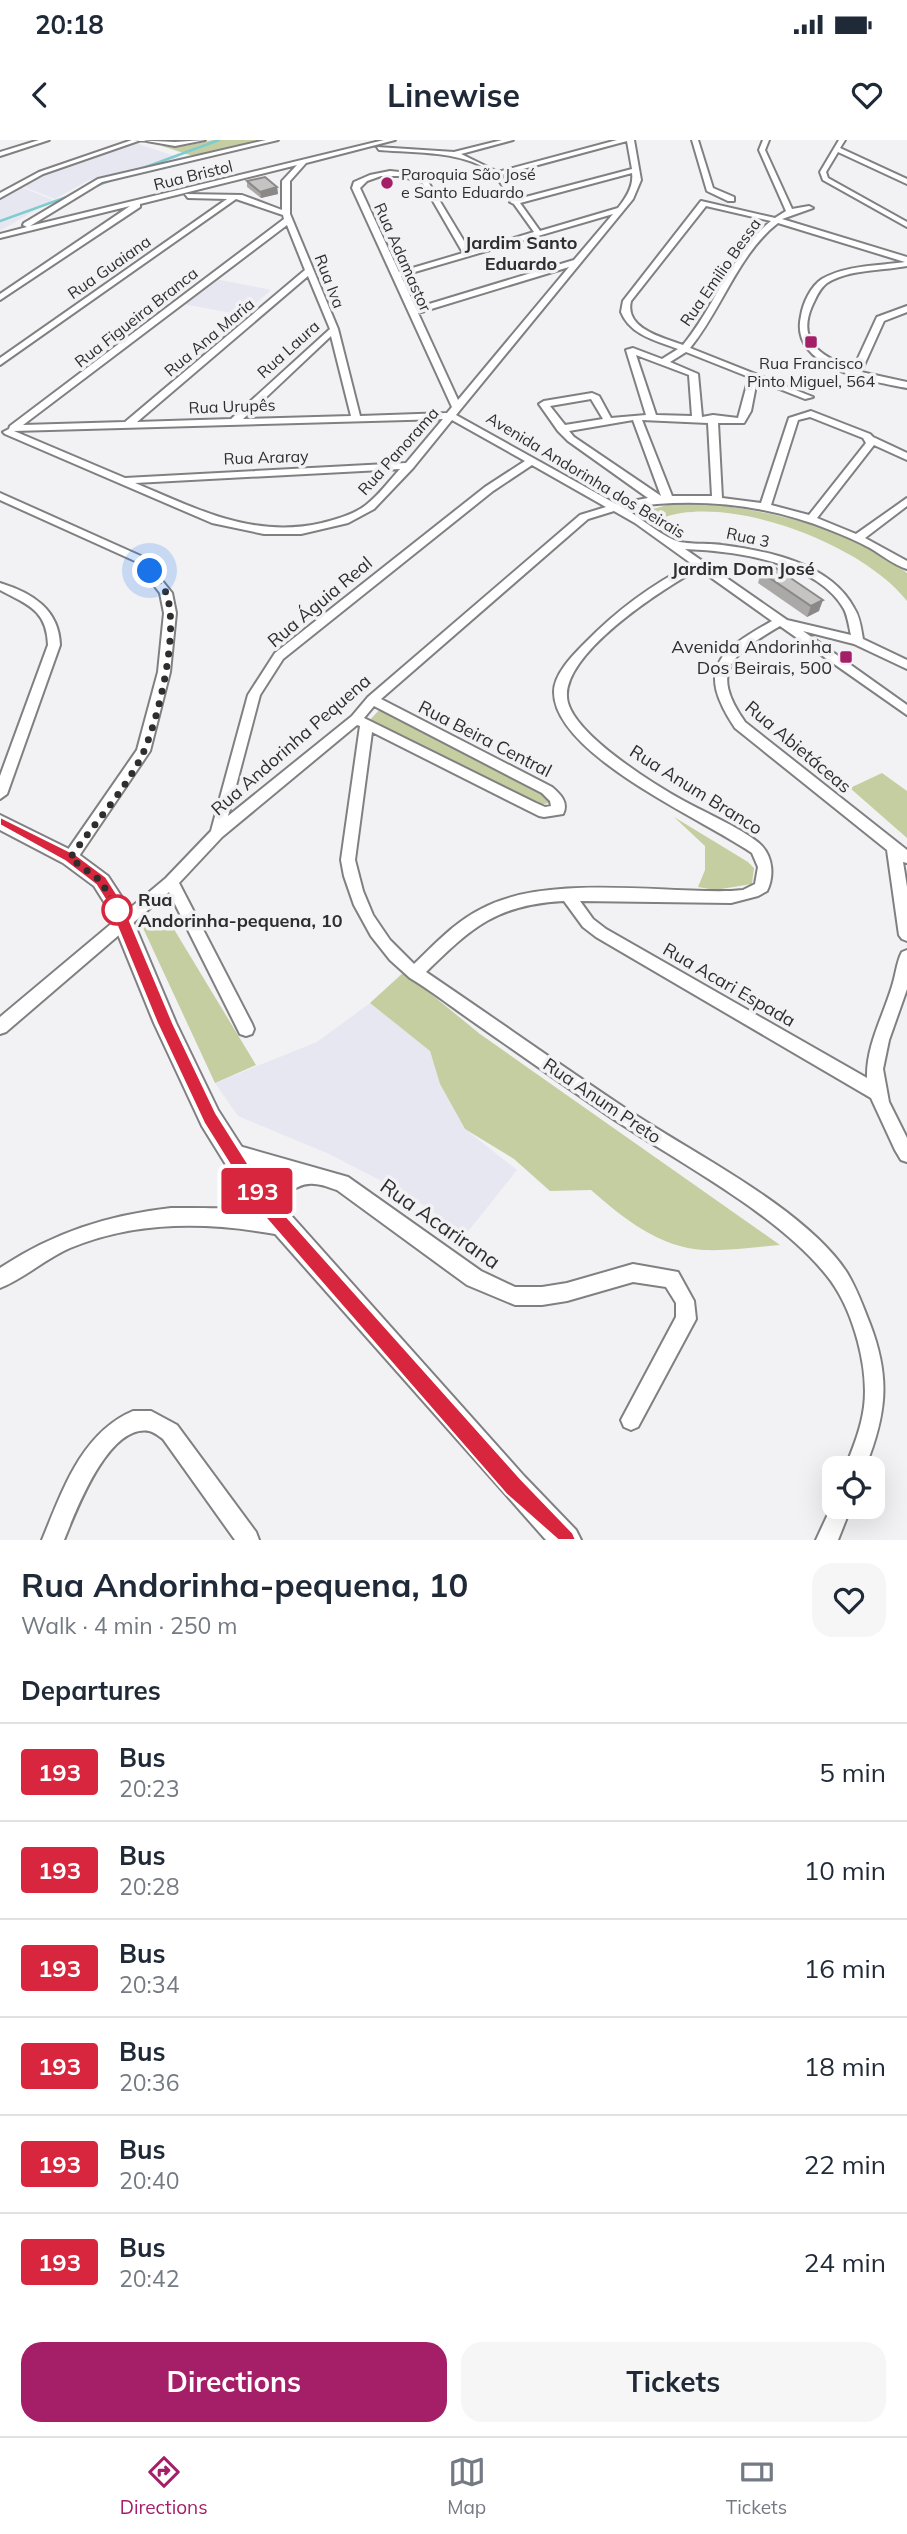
<!DOCTYPE html>
<html lang="en">
<head>
<meta charset="utf-8">
<style>
  :root { --surface:#fff; --page:#f6f6f7; --text:#1f2937; --muted:#747a83; --line:#e0e1e3; --accent:#a51e68 }
  body { margin:0; font-family:Mulish,sans-serif; background:var(--page); color:var(--text); height:100vh; display:flex; flex-direction:column; font-size:26px; white-space:nowrap }
  * { box-sizing:border-box; margin:0 }
  p { font-size:23px; color:var(--muted) }
  .icon { flex:none; width:38px; height:38px; fill:none; stroke:currentColor; stroke-width:2; stroke-linecap:round; stroke-linejoin:round }
  .map { position:relative; height:1400px; overflow:hidden }
  .sheet { display:flex; flex-direction:column; background:var(--surface); flex:1 }
  .sheet>* { flex:none }
  .badge { padding:0 14px; border-radius:5px; font-size:24px; line-height:46px }
  .controls { position:absolute; left:822px; top:1316px; display:grid; gap:14px }
  .controls a { display:grid; place-items:center; width:63px; height:63px; border-radius:14px; background:var(--surface); box-shadow:0 7px 28px #0002; font-size:35px }
  .you { position:absolute; width:35px; height:35px; margin:-18px; border:5px solid #fff; border-radius:50%; background:#1a73e8; box-shadow:0 0 0 10px #1a73e833 }
  .map>.badge { position:absolute; translate:-50% -50%; box-shadow:0 0 0 4px #fff }
  h2 { padding:0 21px; font-size:26px; line-height:63px }
  .round { display:grid; place-items:center; flex:none; width:74px; height:74px; border-radius:21px; background:var(--page) }
  .overview { display:flex; align-items:center; justify-content:space-between; height:119px; padding:0 21px }
  h1 { font-size:33px; font-weight:700; line-height:52px }
  .action { display:flex; gap:14px; margin-top:auto; padding:14px 21px }
  .action a { flex:1; height:80px; border-radius:21px; background:var(--accent); color:#fff; font-size:28px; font-weight:700; line-height:80px; text-align:center }
  .action a+a { background:var(--page); color:var(--text) }
  ul { padding:0; list-style:none }
  li { display:flex; align-items:center; gap:21px; height:98px; padding:0 21px; border-top:2px solid var(--line) }
  li div { flex:1 }
  li b { display:block; font-size:26px }
  li em { font-style:normal }
  li .badge { min-width:77px; font-weight:700; text-align:center }
  .status { display:flex; justify-content:space-between; align-items:center; height:49px; padding:0 35px; background:var(--surface); direction:ltr }
  .status svg { height:19px; fill:currentColor }
  header { display:flex; justify-content:space-between; align-items:center; height:91px; padding:0 21px; background:var(--surface); font-size:32px; font-weight:700 }
  .dock { display:flex; justify-content:space-around; align-items:center; height:98px; border-top:2px solid var(--line); background:var(--surface); font-size:19px; color:var(--muted) }
  .dock a { display:grid; justify-items:center; gap:4px }
  .dock .active { color:var(--accent) }
  .map>svg:first-child { display:block }
</style>
</head>
<body>
<div class="status"><b>20:18</b><svg viewBox="0 0 49 12"><path d="M0 12V9h3v3zM5 12V6h3v6zM10 12V3h3v9zM15 12V0h3v12zM26 1h20v11H26zM47 4h2v5h-2z"/></svg></div>
<header><svg class="icon" aria-label="back" viewBox="0 0 24 24"><path d="M15 5l-7 7 7 7"/></svg>Linewise<svg class="icon" aria-label="heart" viewBox="0 0 24 24"><path d="M12 20l-8-8c-3-5 5-10 8-4 3-6 11-1 8 4z"/></svg></header>
<div class="map">
<svg width="907" height="1400" viewBox="0 0 907 1400">
  <rect width="100%" height="100%" fill="#f2f2f5"/>
  <g fill="#e6e7f1">
    <path d="M136,3L180,18L87,41L55,59L24,47L44,34Z"/>
    <path d="M21,47L53,60L0,91V60Z"/>
    <path d="M216,139L271,150L242,175L183,164Z"/>
    <path d="M370,863L430,911L440,944L465,989L517,1030L466,1094L405,1053L329,1014L238,976L215,943L317,902Z"/>
  </g>
  <g fill="#c5cea0">
    <path d="M213,0H267L196,17L162,6H185Z"/>
    <path d="M705,363C777,373 849,387 907,433V461C864,405 730,353 662,378L653,369L671,364Z"/>
    <path d="M380,569L549,657V663L533,666L370,580Z"/>
    <path d="M882,633L907,651V698L850,648Z"/>
    <path d="M674,677L748,722L754,728L752,744L715,750L698,747L705,730V706Z"/>
    <path d="M166,776L256,925L215,943L143,788L154,777Z"/>
    <path d="M404,832L480,894L780,1105C755,1107 729,1111 704,1110C660,1108 623,1078 591,1050L550,1051L514,1019L465,989L440,944L430,911L370,863Z"/>
  </g>
  <g fill="none" stroke-linecap="round" stroke-linejoin="round">
    <g stroke="#7eccce" stroke-width="2.5">
      <path d="M135,31L219,0"/>
      <path d="M93,47L117,38"/>
      <path d="M0,81L75,54"/>
    </g>
    <g stroke="#808082" stroke-width="4">
      <g id="street">
        <path d="M39,0H49L0,16V12Z"/>
        <path d="M132,0L175,2L205,0L175,6L141,0L43,34L0,58V53L39,32Z"/>
        <path d="M266,0H278L102,42L30,86L384,0H395L306,23L290,41V74L338,189L360,276L447,273L452,267L352,48L354,42L370,35L390,31L409,33L427,40L470,111L534,92L514,64L510,62L512,60C507,53 502,44 496,37C472,10 412,13 379,10L377,7L454,12L502,0H513L461,14L498,32L617,0H634L641,40L633,59L456,275L616,364L648,358L568,301L558,291L539,264L544,261L592,253L599,256L611,278L646,275L626,210L633,208L662,219L678,209C657,201 630,195 621,172L623,161L701,61L775,78L786,71L759,10L763,0H769L765,10L792,69L809,66L813,68L782,79L907,117V126C881,131 849,129 827,143C819,149 816,158 812,166C796,203 823,217 853,229L877,177L907,166V172L884,181L861,232L907,242V248C870,241 789,228 801,176C803,163 811,146 822,139C846,125 878,126 905,122L778,83C738,114 722,169 690,208L813,257L805,259L757,240L751,271L744,283H718L722,358L761,363L789,278L811,271L870,294L873,297L907,313V320L874,305L817,378L856,394L907,358V366L865,398L907,421V429C894,425 882,415 870,408C857,401 843,395 830,390C763,363 694,357 624,368C641,378 656,392 674,400C684,405 709,403 722,405C768,411 830,423 854,468C860,477 861,488 863,499L907,520V529L854,504L803,491L907,565V575L780,486C733,514 708,530 745,582L907,710V723L903,722L907,747V801L902,799L899,795L887,710L735,588C696,529 717,512 772,481L699,429C665,447 555,517 568,563C578,597 653,644 684,661C702,671 749,692 762,706C773,718 774,737 767,751L758,756L731,763L580,761L593,779L606,789L867,938C866,905 884,875 893,843C896,833 897,821 902,812L907,810V849L889,900L883,929L889,962L907,998V1022L901,1020L895,1010L871,958L596,797L583,787L564,761C496,765 473,786 426,832C497,880 566,929 637,976C700,1017 804,1069 846,1131C856,1147 863,1166 870,1184C891,1239 886,1275 865,1328H845C853,1308 861,1289 864,1267C869,1229 854,1173 831,1141C781,1074 675,1021 606,974C562,944 518,913 475,883C453,868 432,851 410,838L390,820L371,796L354,765L344,736L341,720L360,586L357,585L222,697L179,743L252,884L254,889L252,894L246,896L240,894L169,752L6,892L0,894V877L166,738L211,691L248,555L275,513L485,347L525,321L452,280L413,328L374,369L348,383L301,394H264L212,383L5,294L3,292L9,289L10,286L284,79L283,75L236,59L0,225V218L227,59L188,58L185,54L242,55L282,70V41L297,25L140,64V67L0,160V154L130,66L0,98V94L27,87L23,85L24,83L98,39ZM627,1L632,29L518,59L501,35ZM632,33C634,46 626,58 618,68L540,91L520,63ZM381,36H400L422,42L463,113L399,132L360,48L367,41ZM706,66L771,81C733,111 714,168 683,205C664,198 624,189 631,161ZM613,74L574,120L416,168L401,136ZM287,85L305,130L125,282L23,285ZM569,127L458,260L418,173ZM308,136L330,189L231,279L137,282ZM331,196L351,276L243,279ZM686,212L749,237L738,278L713,275L702,277L698,234L670,222ZM636,215L689,235L692,276L656,275ZM591,259L603,279L565,285L550,266ZM810,277L863,298L866,303L809,375L771,365L798,280ZM443,279L406,323L125,338L14,291ZM633,280L661,356L574,297L569,291ZM642,280L708,283L712,356H672ZM532,325L606,367L580,375L368,557L352,576L228,676L260,555L283,519L493,351ZM400,329C389,341 379,355 366,365C353,375 337,379 322,383C253,399 197,369 135,343ZM614,371L635,383L692,424C651,445 617,470 585,503C573,515 554,534 554,552C554,615 706,681 752,713L758,727L755,744L743,750L731,751C659,753 545,734 481,769C455,782 435,804 414,824L390,800L373,775L363,751L355,720L372,592L539,676L544,677L563,674C569,662 560,654 552,647L381,559L588,379ZM685,409C734,411 817,421 844,469C848,477 849,487 851,495L787,480ZM374,566L542,653L550,661L551,666L545,667L536,663L364,578Z"/>
        <path d="M692,0H698L713,48L734,57V61H728L707,51Z"/>
        <path d="M839,0H845L840,8L907,39V44L838,12L826,32L828,38L907,82V87L823,40L820,32Z"/>
        <path d="M0,353L143,417L172,453L176,473L170,532L150,611L75,722H65L63,718L65,714L137,610L158,532L164,473L160,453L135,421L0,360Z"/>
        <path d="M0,443C32,453 59,469 60,505L7,654L0,659V636L48,505C47,470 28,465 0,450Z"/>
        <path d="M232,1004L348,1037L481,1131L515,1147H542L567,1143L633,1124L678,1132L694,1161L696,1179L638,1287L631,1290L624,1287L621,1280L676,1177V1163L666,1147L633,1142L567,1161L542,1165H515L467,1145L337,1050C330,1048 322,1044 314,1044C293,1042 281,1063 263,1071L257,1068L254,1062L257,1056L285,1035L226,1018L223,1012L226,1006Z"/>
        <path d="M171,1068C208,1068 252,1066 287,1080L290,1086L287,1092L281,1095C210,1082 138,1080 70,1108C45,1119 25,1138 0,1148V1128C53,1093 108,1075 171,1068Z"/>
        <path d="M133,1271H151L177,1285L256,1392L259,1400H235L163,1299C159,1296 154,1292 149,1291C108,1284 76,1371 64,1400H42C62,1352 81,1293 133,1271Z"/>
        <path d="M835,1359V1367H851L838,1400H816Z"/>
      </g>
    </g>
    <g stroke="#808082" stroke-width="4">
      <path id="secondary" d="M0,675L77,713L108,736L125,762L176,883L218,970L272,1054L524,1336L576,1390L581,1400H546L254,1070L202,986L154,883L106,765L94,746L63,723L0,690Z"/>
    </g>
    <use href="#street" fill="#fff" fill-rule="evenodd"/>
    <use href="#secondary" fill="#fff" fill-rule="evenodd"/>
  </g>
  <g fill="#aaa9a7">
    <path d="M247,41L277,47L278,54L261,58L247,47Z"/>
    <path d="M761,432L819,471L807,477L758,443Z"/>
  </g>
  <g fill="#8b8988">
    <path d="M277,47L278,54L261,58L260,52Z"/>
    <path d="M823,460L819,471L807,477L811,466Z"/>
  </g>
  <g fill="#c6c4c2" stroke="#8b8988" stroke-width="2">
    <path d="M265,37L277,47L260,52L247,41Z"/>
    <path d="M773,426L823,460L811,466L761,432Z"/>
  </g>
  <path fill="#d7263d" stroke="#fff" stroke-width="2" d="M0,677L75,714L106,737L122,762L173,883L216,973L269,1057L521,1339L573,1393L576,1400H558L506,1354L257,1068L204,983L157,883L108,764L96,745L65,721L0,685Z"/>
  <g fill="none" stroke-linecap="round" stroke-linejoin="round">
    <path stroke="#2e2e2f" stroke-width="7" stroke-dasharray="0 12.6" d="M117,770L101,741L70,718C93,685 128,647 144,611C159,576 180,488 166,453C163,444 155,437 150,431"/>
  </g>
  <g fill="#a51e68" stroke="#f2f2f5" stroke-width="2.5">
    <circle cx="387" cy="43" r="7"/>
    <rect x="804" y="195" width="14" height="14" rx="3.5"/>
    <rect x="839" y="510" width="14" height="14" rx="3.5"/>
  </g>
  <circle fill="#fff" stroke="#d7263d" stroke-width="3.5" cx="117" cy="770" r="14"/>
  <g text-anchor="middle" stroke-width="7" stroke-linejoin="round" paint-order="stroke">
    <g font-size="16" fill="#2e2e2f" stroke="#f2f2f5" text-anchor="start">
      <text x="401" y="40">Paroquia São José<tspan x="401" dy="18">e Santo Eduardo</tspan></text>
      <text x="811" y="229" text-anchor="middle">Rua Francisco<tspan x="811" dy="18">Pinto Miguel, 564</tspan></text>
    </g>
    <g font-size="16" fill="#2e2e2f" stroke="#f2f2f5">
      <text transform="translate(193 35) rotate(-14)" y="6">Rua Bristol</text>
      <text transform="translate(403 117) rotate(66)" y="6">Rua Adamastor</text>
      <text transform="translate(109 127) rotate(-35)" y="6">Rua Guaiana</text>
      <text transform="translate(720 132) rotate(-55)" y="6">Rua Emilio Bessa</text>
      <text transform="translate(330 141) rotate(69)" y="6">Rua Iva</text>
      <text transform="translate(136 177) rotate(-38)" y="6">Rua Figueira Branca</text>
      <text transform="translate(209 197) rotate(-40)" y="6">Rua Ana Maria</text>
      <text transform="translate(288 209) rotate(-42)" y="6">Rua Laura</text>
      <text transform="translate(232 266) rotate(-2)" y="6">Rua Urupês</text>
      <text transform="translate(398 311) rotate(-48)" y="6">Rua Panorama</text>
      <text transform="translate(266 317) rotate(-2)" y="6">Rua Araray</text>
      <text transform="translate(586 335) rotate(31)" y="6">Avenida Andorinha dos Beirais</text>
      <text transform="translate(748 397) rotate(12)" y="6">Rua 3</text>
    </g>
    <g font-size="18" font-weight="bold" fill="#2e2e2f" stroke="#f2f2f5">
      <text x="521" y="109">Jardim Santo<tspan x="521" dy="21">Eduardo</tspan></text>
      <text x="743" y="435">Jardim Dom José</text>
    </g>
    <g font-size="18" fill="#2e2e2f" stroke="#f2f2f5">
      <text transform="translate(320 462) rotate(-40)" y="6">Rua Águia Real</text>
      <text transform="translate(485 599) rotate(27)" y="6">Rua Beira Central</text>
      <text transform="translate(291 605) rotate(-41)" y="6">Rua Andorinha Pequena</text>
      <text transform="translate(798 607) rotate(40)" y="6">Rua Abietáceas</text>
      <text transform="translate(696 650) rotate(32)" y="6">Rua Anum Branco</text>
      <text transform="translate(729 845) rotate(30)" y="6">Rua Acari Espada</text>
      <text transform="translate(602 961) rotate(34)" y="6">Rua Anum Preto</text>
    </g>
    <g font-size="18" fill="#2e2e2f" stroke="#f2f2f5" text-anchor="end">
      <text x="832" y="513">Avenida Andorinha<tspan x="832" dy="21">Dos Beirais, 500</tspan></text>
    </g>
    <g font-size="18" font-weight="bold" fill="#2e2e2f" stroke="#f2f2f5" text-anchor="start">
      <text x="138" y="766">Rua<tspan x="138" dy="21">Andorinha-pequena, 10</tspan></text>
    </g>
    <g font-size="21" fill="#2e2e2f" stroke="#f2f2f5">
      <text transform="translate(440 1084) rotate(35)" y="7">Rua Acarirana</text>
    </g>
  </g>
</svg>
<div class="controls">
<a><svg class="icon" aria-label="locate" viewBox="0 0 24 24"><circle cx="12" cy="12" r="6"/><path d="M12 2v4M12 18v4M2 12h4M18 12h4"/></svg></a>
</div>
<div class="you" style="left:150px;top:431px"></div>
<b class="badge" style="left:257px;top:1051px;background:#d7263d;color:#fff">193</b>
</div>
<section class="sheet">
<div class="overview"><div><h1>Rua Andorinha-pequena, 10</h1><p>Walk · 4 min · 250 m</p></div><a class="round"><svg class="icon" aria-label="heart" viewBox="0 0 24 24"><path d="M12 20l-8-8c-3-5 5-10 8-4 3-6 11-1 8 4z"/></svg></a></div>
<h2>Departures</h2>
<ul>
<li><span class="badge" style="background:#d7263d;color:#fff">193</span><div><b>Bus</b><p>20:23</p></div><em>5 min</em></li>
<li><span class="badge" style="background:#d7263d;color:#fff">193</span><div><b>Bus</b><p>20:28</p></div><em>10 min</em></li>
<li><span class="badge" style="background:#d7263d;color:#fff">193</span><div><b>Bus</b><p>20:34</p></div><em>16 min</em></li>
<li><span class="badge" style="background:#d7263d;color:#fff">193</span><div><b>Bus</b><p>20:36</p></div><em>18 min</em></li>
<li><span class="badge" style="background:#d7263d;color:#fff">193</span><div><b>Bus</b><p>20:40</p></div><em>22 min</em></li>
<li><span class="badge" style="background:#d7263d;color:#fff">193</span><div><b>Bus</b><p>20:42</p></div><em>24 min</em></li>
</ul>
<div class="action"><a>Directions</a><a>Tickets</a></div>
</section>
<nav class="dock">
<a class="active"><svg class="icon" aria-label="directions" viewBox="0 0 24 24"><path d="M12 3l9 9-9 9-9-9zM9 14v-3h6M13 9l2 2-2 2"/></svg>Directions</a>
<a><svg class="icon" aria-label="map" viewBox="0 0 24 24"><path d="M3 6l6-2 6 2 6-2v14l-6 2-6-2-6 2zM9 4v14M15 6v14"/></svg>Map</a>
<a><svg class="icon" aria-label="tickets" viewBox="0 0 24 24"><path d="M3 7h18v10H3zM15 7v10"/></svg>Tickets</a>
</nav>
</body>
</html>
